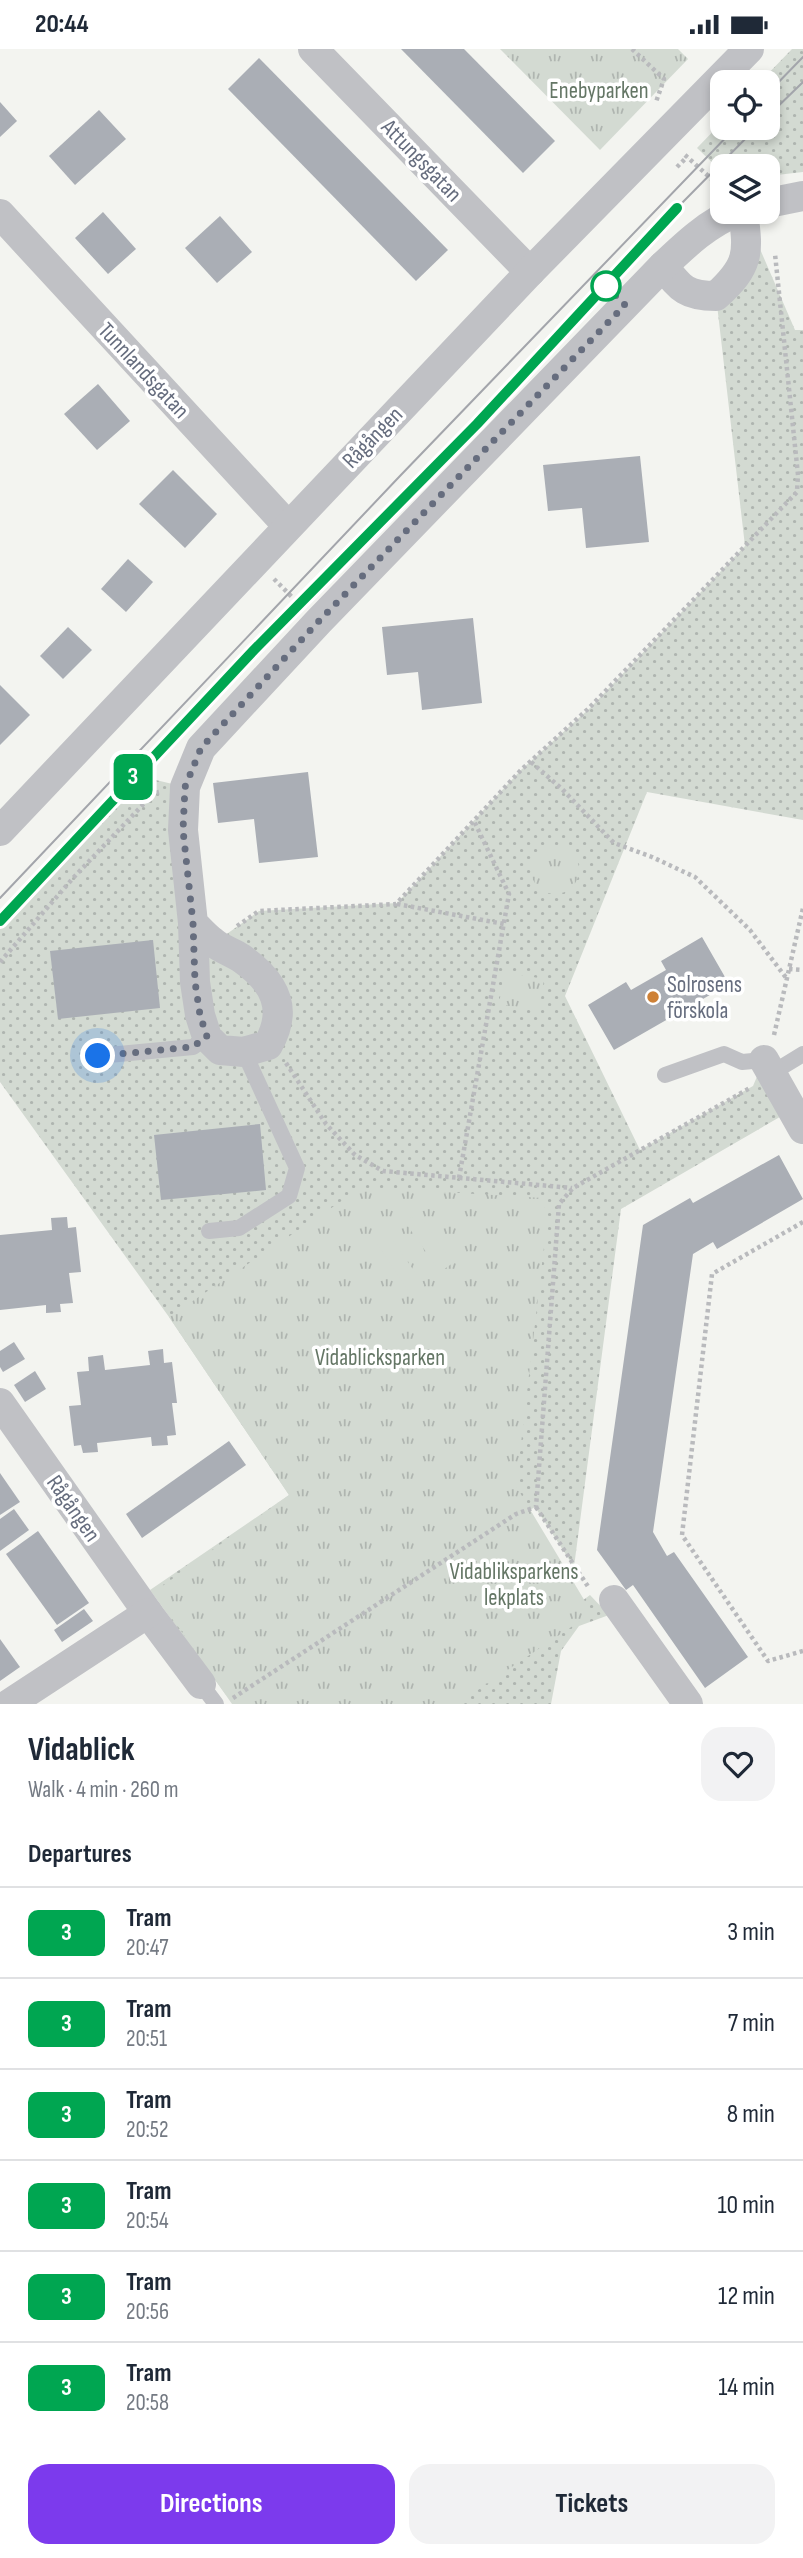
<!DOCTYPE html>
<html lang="en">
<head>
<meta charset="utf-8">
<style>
  :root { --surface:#fff; --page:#f2f2f3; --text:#1f2937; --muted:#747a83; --line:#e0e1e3; --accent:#7c3aed }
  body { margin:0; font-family:"Sofia Sans Condensed",sans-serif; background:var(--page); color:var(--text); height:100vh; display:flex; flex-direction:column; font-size:26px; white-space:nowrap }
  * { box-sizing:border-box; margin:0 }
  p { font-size:23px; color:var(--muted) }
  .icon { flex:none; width:38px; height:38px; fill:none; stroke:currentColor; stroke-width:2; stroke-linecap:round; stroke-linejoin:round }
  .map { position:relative; height:1655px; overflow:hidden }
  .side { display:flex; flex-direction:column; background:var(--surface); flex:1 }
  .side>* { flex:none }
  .badge { padding:0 14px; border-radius:10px; font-size:24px; line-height:46px }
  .fabs { position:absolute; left:710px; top:21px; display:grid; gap:14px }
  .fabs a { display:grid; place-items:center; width:70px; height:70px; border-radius:14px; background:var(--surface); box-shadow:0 4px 10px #0003; font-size:35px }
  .you { position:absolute; width:35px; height:35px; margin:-18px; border:5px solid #fff; border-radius:50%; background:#1a73e8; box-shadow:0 0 0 10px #1a73e833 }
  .map>.badge { position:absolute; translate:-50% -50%; box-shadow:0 0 0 4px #fff }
  h2 { padding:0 28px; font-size:26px; line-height:63px }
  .round { display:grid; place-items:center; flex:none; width:74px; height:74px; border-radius:21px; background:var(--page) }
  .overview { display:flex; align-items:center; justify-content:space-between; height:119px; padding:0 28px }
  h1 { font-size:33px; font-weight:700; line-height:52px }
  .button { display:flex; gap:14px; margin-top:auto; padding:14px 28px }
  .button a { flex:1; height:80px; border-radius:21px; background:var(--accent); color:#fff; font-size:28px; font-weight:700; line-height:80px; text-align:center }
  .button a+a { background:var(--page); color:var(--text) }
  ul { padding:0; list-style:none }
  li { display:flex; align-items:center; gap:21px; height:91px; padding:0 28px; border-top:2px solid var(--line) }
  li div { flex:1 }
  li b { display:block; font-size:26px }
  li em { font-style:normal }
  li .badge { min-width:77px; font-weight:700; text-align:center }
  .status { display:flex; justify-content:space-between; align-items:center; height:49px; padding:0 35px; background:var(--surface); direction:ltr }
  .status svg { height:19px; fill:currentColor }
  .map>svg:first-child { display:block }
</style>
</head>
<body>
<div class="status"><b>20:44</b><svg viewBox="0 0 49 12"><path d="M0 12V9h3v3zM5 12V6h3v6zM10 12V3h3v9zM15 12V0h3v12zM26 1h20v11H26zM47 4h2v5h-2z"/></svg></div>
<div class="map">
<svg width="803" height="1655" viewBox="0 0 803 1655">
  <defs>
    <pattern id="grass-dots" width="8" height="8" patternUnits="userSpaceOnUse" patternTransform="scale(1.75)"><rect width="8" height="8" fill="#d3dad2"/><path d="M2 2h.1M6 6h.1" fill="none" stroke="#afb5b0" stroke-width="1.8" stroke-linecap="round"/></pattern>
    <pattern id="park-tufts" width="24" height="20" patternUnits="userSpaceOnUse" patternTransform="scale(1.75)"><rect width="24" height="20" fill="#d3dad2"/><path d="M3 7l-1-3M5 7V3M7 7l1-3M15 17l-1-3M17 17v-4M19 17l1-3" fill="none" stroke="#afb5b0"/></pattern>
  </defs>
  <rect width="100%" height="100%" fill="#f3f4f0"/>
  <g fill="url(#grass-dots)">
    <path d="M792,0H803V123L768,127V117H723V124L697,99L723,72V79H768V33H760Z"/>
    <path d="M744,163L795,281H803V771L647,743L565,947L640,1101L753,1037L764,1011L792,1061L621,1160L574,1518L535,1458L366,1556L226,1646L150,1541L289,1446L169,1268L0,1033V872L135,726L185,738L183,781L214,894L259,862L397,854L521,721L590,659L745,497L716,247Z"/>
    <path d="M590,1546L609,1566L579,1577L561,1602L551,1655H443Z"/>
  </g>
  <g fill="url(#park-tufts)">
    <path d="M500,0H678L688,10L600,101Z"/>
    <circle cx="555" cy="821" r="24"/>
    <path d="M504,923L544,930L539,962L499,955Z"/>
    <path d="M392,1140L543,1149L547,1172L516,1437L592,1564L457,1655H232L154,1543L289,1446L169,1268L355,1143Z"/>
  </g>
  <g fill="#d3dad2">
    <path d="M418,1164L453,1214L440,1223L405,1173Z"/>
    <path d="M389,1186L424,1236L411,1246L377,1195Z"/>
  </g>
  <g fill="#aaaeb5">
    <path d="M401,0H464L555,92L523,124Z"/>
    <path d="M259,9L448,201L416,232L228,40Z"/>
    <path d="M0,53L17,72L0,88Z"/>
    <path d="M99,61L126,90L75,136L49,107Z"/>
    <path d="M103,163L136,200L108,225L75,189Z"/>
    <path d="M220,167L252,203L217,234L185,199Z"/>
    <path d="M98,335L130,372L97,401L64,365Z"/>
    <path d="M640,407L649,493L586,499L582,459L548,462L543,416Z"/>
    <path d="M173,421L217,465L185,499L139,455Z"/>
    <path d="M128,510L153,533L126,563L101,540Z"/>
    <path d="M473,569L482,654L422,661L418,623L387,626L382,578Z"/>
    <path d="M68,578L92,601L63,630L40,607Z"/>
    <path d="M0,636L30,666L0,696Z"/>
    <path d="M308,723L318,808L259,814L254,770L218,774L213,734Z"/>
    <path d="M702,888L729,935L614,1001L588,956L626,933L631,941L666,921L661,912Z"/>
    <path d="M153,891L160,959L58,970L50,902Z"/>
    <path d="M260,1075L266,1141L161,1151L154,1086Z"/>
    <path d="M779,1106L803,1150L717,1200L713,1193L693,1205L653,1483L667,1507L674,1503L748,1608L705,1639L633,1536L626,1541L597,1501L643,1176L690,1149L693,1154Z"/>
    <path d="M67,1168L68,1179L76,1178L81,1223L69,1224L73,1254L60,1255L61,1263L46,1264V1256L0,1261V1186L52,1181L51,1169Z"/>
    <path d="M14,1293L25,1310L3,1323L0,1318V1302Z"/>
    <path d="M163,1300L164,1314L172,1313L177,1354H172L176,1386L167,1387L168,1396L152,1397L151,1388L97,1394L98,1403L83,1404L81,1396L74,1397L69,1357L81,1356L77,1323L89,1322L88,1308L103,1306L105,1321L150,1316L148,1302Z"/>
    <path d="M35,1322L46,1340L25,1353L14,1336Z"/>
    <path d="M229,1392L246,1416L142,1489L126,1465Z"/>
    <path d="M0,1424L20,1453L0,1466Z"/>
    <path d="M14,1460L29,1481L0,1502V1470Z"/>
    <path d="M38,1482L89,1554L57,1576L6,1505Z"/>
    <path d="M84,1560L93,1572L62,1593L54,1581Z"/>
    <path d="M0,1590L20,1618L0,1632Z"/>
  </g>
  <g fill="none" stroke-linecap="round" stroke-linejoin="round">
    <g stroke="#b9babd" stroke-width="4.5" stroke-dasharray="3.5 3.5" stroke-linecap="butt">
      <path d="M632,0L664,30L656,53"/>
      <path d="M685,106L716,134L723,136"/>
      <path d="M677,118L687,108"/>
      <path d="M274,530L298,554"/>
      <path d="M531,713L562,740L614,794L652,808L695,828L750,881L787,930"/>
      <path d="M397,855L504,875"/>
      <path d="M237,877L259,862L396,855L521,721L589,659L797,443L798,426L775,205"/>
      <path d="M0,913L74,828L154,744L159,743"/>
      <path d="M789,920L803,921"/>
      <path d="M774,986L803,859"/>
      <path d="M286,1014L326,1075L355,1106L383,1122L572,1139"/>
      <path d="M459,1129L509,845L474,772"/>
      <path d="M803,1173L712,1225L682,1486L768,1612L803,1602"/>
      <path d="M536,1458L589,1539"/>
      <path d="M233,1649L516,1465L536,1458L559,1155L573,1139L750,1039"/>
    </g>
    <g stroke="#c0c1c5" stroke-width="16">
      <path d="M98,1007L193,998L207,988"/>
      <path d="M772,1024L803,1005"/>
      <path d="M665,1026L724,1005L742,1013L764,1011"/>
      <path d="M209,1182L239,1179L289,1147L297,1119L244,1003"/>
      <path d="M201,1635L216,1655"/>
    </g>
    <g stroke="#c0c1c5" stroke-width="30">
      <path d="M313,0L530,223"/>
      <path d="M768,154L803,147"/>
      <path d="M0,165L288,477"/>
      <path d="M663,217C681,240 686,247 716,247C749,217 749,205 743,163"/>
      <path d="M0,782L530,223L749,0"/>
      <path d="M193,874C200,881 206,888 213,893C221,900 232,903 241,909C274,932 289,959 268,996L244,1003L220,1001L207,988L200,966L195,933L193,874L183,781L185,738L201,699L319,572L663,217C685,196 709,173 737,163"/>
      <path d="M764,1011L803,1080"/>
      <path d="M0,1354L148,1564L201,1635"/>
      <path d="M614,1551L688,1655"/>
      <path d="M9,1655L148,1564"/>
    </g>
    <g stroke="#a3a5ab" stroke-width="2">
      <path d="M768,44L803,8"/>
      <path d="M768,67L803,33"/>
      <path d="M0,849L399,428L735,79"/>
      <path d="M0,872L135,726L271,583L477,375L677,159L756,79"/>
    </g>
  </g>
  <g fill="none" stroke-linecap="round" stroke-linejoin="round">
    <g stroke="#fff" stroke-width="16">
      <path id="line" d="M0,872L254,601L477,375L677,159"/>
    </g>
    <use href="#line" stroke="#00a651" stroke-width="10"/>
    <path stroke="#666d7e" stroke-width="7" stroke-dasharray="0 12.6" d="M98,1007L192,998L207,988L200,966L195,933L193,874L183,781L185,738L201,699L319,572L625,256L606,237"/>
  </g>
  <circle fill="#fff" stroke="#00a651" stroke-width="3.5" cx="606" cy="237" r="14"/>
  <circle fill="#ce8136" stroke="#fff" stroke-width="2.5" cx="653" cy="948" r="7"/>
  <g text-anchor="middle" stroke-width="7" stroke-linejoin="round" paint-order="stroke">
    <g font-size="23" fill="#647665" stroke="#fff">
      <text x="599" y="49">Enebyparken</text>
      <text x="380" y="1316">Vidablicksparken</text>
      <text x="514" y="1530">Vidabliksparkens<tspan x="514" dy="26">lekplats</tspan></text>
    </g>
    <g font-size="23" fill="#666d7e" stroke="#fff">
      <text transform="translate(422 111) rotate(46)" y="8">Attungsgatan</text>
      <text transform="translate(144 321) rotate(47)" y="8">Tunnlandsgatan</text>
      <text transform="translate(372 388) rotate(-46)" y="8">Rågången</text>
      <text transform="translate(74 1459) rotate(55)" y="8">Rågången</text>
    </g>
    <g font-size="23" fill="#666d7e" stroke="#fff" text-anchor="start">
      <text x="667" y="943">Solrosens<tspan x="667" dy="26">förskola</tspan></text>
    </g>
  </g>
</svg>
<div class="fabs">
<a><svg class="icon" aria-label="locate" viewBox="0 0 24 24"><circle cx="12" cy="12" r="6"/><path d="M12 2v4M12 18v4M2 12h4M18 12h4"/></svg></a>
<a><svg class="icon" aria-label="layers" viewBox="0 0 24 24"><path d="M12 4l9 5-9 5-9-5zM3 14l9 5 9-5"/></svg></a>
</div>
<div class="you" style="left:98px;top:1007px"></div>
<b class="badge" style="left:133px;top:728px;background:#00a651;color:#fff">3</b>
</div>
<section class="side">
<div class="overview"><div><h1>Vidablick</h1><p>Walk · 4 min · 260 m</p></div><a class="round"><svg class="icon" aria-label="heart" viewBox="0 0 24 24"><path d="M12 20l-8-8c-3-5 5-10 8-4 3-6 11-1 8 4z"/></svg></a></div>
<h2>Departures</h2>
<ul>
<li><span class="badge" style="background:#00a651;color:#fff">3</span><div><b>Tram</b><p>20:47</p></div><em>3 min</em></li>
<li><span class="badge" style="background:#00a651;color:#fff">3</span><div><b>Tram</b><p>20:51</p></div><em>7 min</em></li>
<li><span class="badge" style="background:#00a651;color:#fff">3</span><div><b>Tram</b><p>20:52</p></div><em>8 min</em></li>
<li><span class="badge" style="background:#00a651;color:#fff">3</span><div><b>Tram</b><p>20:54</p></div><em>10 min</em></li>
<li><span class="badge" style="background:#00a651;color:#fff">3</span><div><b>Tram</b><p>20:56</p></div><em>12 min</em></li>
<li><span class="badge" style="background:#00a651;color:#fff">3</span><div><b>Tram</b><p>20:58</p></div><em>14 min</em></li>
</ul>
<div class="button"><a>Directions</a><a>Tickets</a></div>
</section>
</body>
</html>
